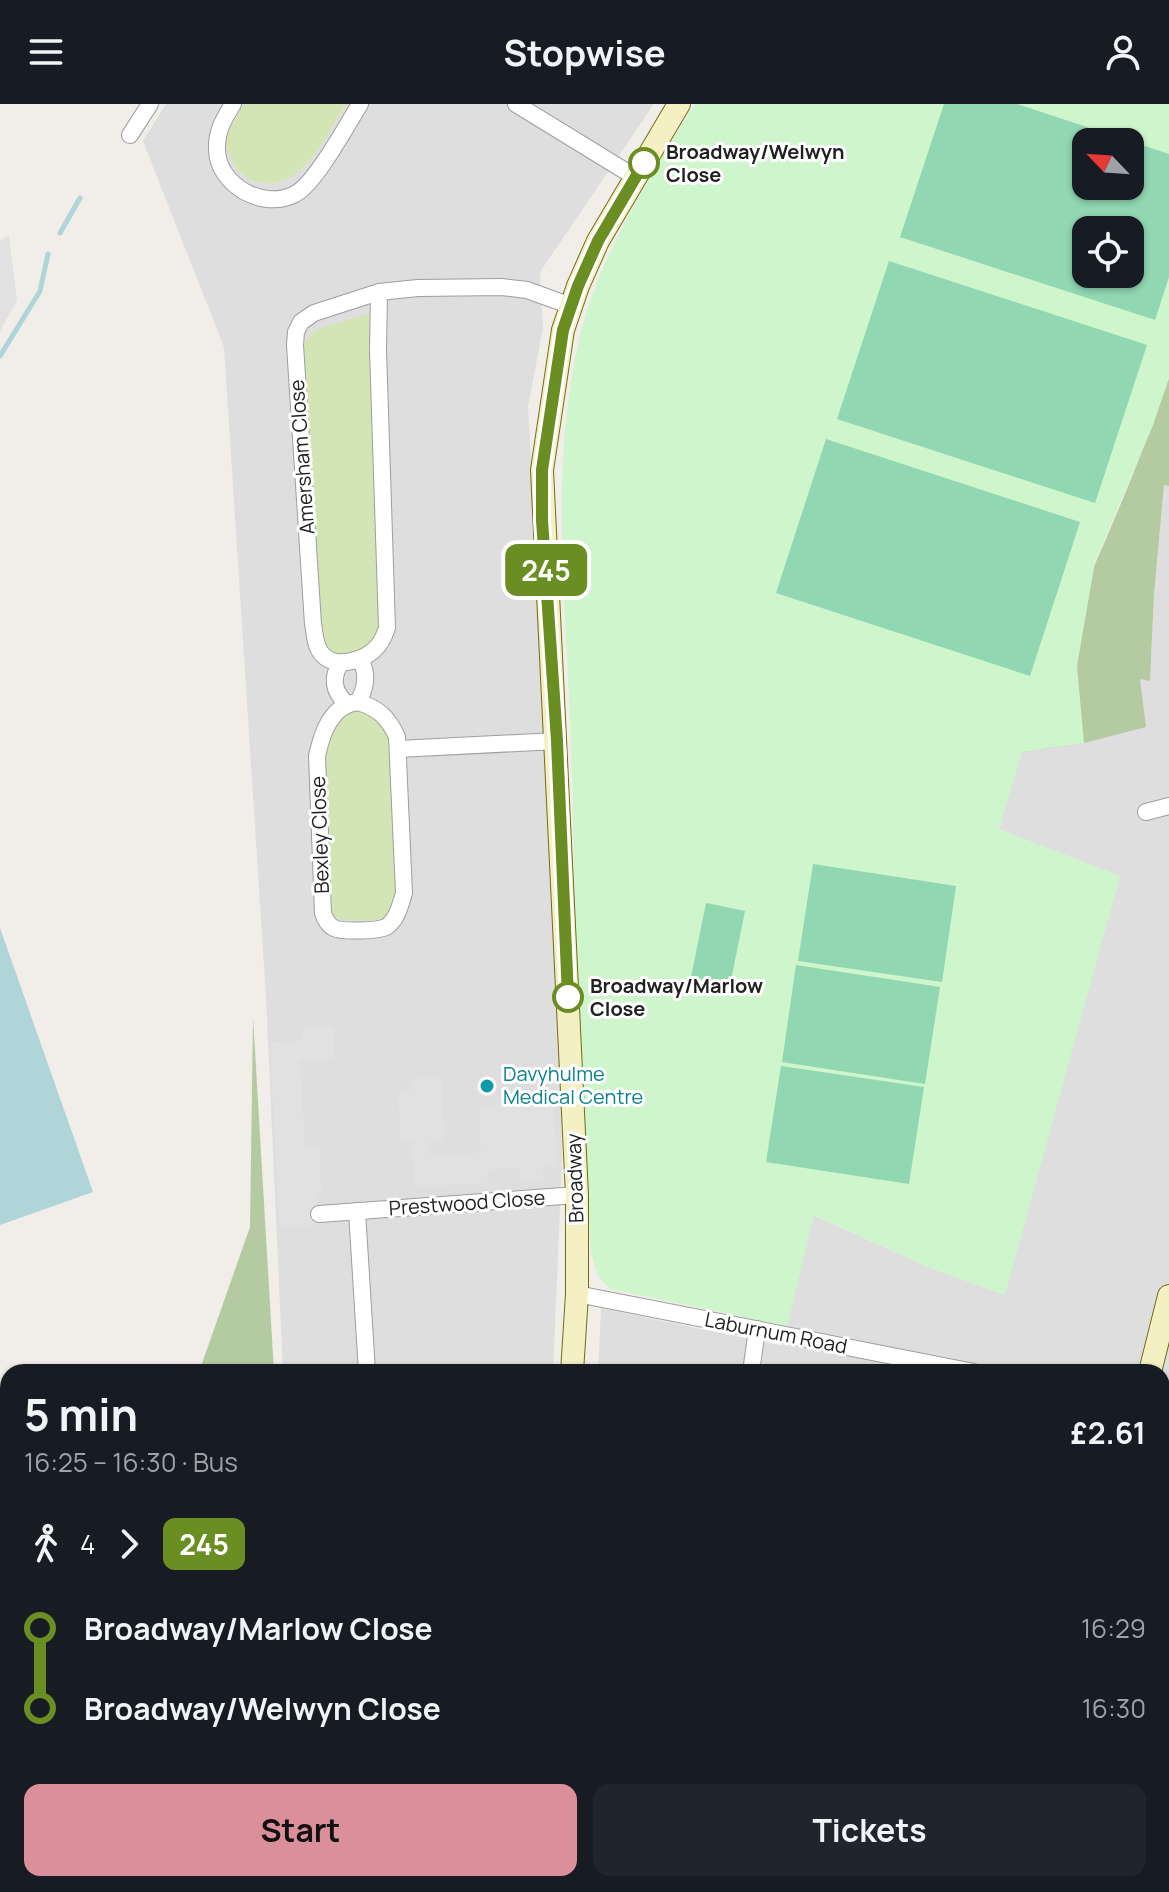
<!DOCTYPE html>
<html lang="en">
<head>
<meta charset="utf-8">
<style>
  :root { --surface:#171b24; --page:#20242c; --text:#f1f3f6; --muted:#9ea1a6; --accent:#da8f9b }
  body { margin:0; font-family:Manrope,sans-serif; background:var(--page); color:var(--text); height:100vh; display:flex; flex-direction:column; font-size:30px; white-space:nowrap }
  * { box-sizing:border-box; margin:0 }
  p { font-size:26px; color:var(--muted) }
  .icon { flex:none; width:44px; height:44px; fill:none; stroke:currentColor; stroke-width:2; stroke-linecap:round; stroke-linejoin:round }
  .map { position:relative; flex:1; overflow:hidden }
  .panel { position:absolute; left:0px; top:1260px; width:1170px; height:528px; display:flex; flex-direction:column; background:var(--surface); border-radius:24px 24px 0 0; box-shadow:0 2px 6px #0004 }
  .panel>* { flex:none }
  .badge { padding:0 16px; border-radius:12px; font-size:28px; line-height:52px }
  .needle { width:52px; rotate:295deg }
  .fabs { position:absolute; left:1072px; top:24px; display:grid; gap:16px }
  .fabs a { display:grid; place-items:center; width:72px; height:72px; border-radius:16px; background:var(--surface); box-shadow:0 2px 6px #0004; font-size:40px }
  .map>.badge { position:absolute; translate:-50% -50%; box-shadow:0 0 0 4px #fff }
  .legs { display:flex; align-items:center; gap:12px; height:88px; padding:0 24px; font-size:26px }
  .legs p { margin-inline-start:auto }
  .summary { display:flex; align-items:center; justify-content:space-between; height:136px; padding:0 24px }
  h1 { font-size:44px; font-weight:700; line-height:60px }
  .cta { display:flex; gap:16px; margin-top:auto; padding:16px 24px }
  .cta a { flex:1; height:92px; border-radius:16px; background:var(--accent); color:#111; font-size:32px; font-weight:700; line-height:92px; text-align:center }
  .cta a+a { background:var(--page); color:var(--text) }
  ul { padding:0 24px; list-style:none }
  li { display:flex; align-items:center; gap:28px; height:80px; font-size:30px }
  li i { display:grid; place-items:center; width:12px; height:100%; margin:0 10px; background:currentColor }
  li i::after { content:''; width:20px; height:20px; margin:-10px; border:6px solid; border-radius:50%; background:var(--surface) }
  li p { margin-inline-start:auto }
  li:first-child i { background:linear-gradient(#0000 50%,currentColor 0) }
  li:last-child i { background:linear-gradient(currentColor 50%,#0000 0) }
  header { display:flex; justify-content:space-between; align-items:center; height:104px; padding:0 24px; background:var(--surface); font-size:36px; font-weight:700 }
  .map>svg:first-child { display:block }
</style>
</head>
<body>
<header><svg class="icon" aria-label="menu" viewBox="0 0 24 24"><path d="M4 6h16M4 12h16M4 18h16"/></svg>Stopwise<svg class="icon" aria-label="person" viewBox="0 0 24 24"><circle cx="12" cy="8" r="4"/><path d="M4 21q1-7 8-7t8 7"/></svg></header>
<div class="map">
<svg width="1169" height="1788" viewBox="0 0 1169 1788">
  <rect width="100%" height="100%" fill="#f1ede9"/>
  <g fill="#dfdedf">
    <path d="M166,0H243L232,19L301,66L313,52L346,0H654L540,168L543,223L528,303L559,880L562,1057L553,1268H283L266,893L224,243L143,37Z"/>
    <path d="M1164,381L1169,382V1788H664L660,1780H1162V1268H598L601,1204L782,1242L813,1111L928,1163L1005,1191L999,726L1021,648L1084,639L1139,574L1150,576L1154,491Z"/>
    <path d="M8,1672V1780H250L251,1788H0V1675Z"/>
  </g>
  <g fill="#d3e5b5">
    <path d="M243,0H346C326,31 303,88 258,78C237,73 230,55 225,36Z"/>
    <path d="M369,209L379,522C370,545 355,553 331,551L321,535L303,240L315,226Z"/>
    <path d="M356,607C375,610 384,620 390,638L396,792L385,813L377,816H340L329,808L321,658L332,625L346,610Z"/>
  </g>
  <g fill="#b4cba2">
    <path d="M1169,274V382L1164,381L1154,491L1150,577L1140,575L1146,623L1084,639L1009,650C1065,526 1125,402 1169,274Z"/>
    <path d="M253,913L274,1268H199L250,1123Z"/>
    <path d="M8,1321V1672L0,1675V1322Z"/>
  </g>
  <g fill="#cef5cc" fill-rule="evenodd">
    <path d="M695,0H1169V274L1153,321L1095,458L1077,562L1084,639L1022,648L999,725L1120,772L1005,1191L928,1163L814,1111L787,1222L610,1185L598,1172L591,1149C585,1032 578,916 575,799C573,747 573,694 571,642C567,505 548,367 580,232C598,154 652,68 695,0ZM1086,38H1130V82H1086ZM1086,126H1130V170H1086Z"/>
    <path d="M279,1780H551L593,1788H267Z"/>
  </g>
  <g fill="#90d7b2" fill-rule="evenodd">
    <path d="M944,0H1017L1169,50V173L1155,216L900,133ZM1086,38H1130V82H1086ZM1086,126H1130V170H1086Z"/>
    <path d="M889,157L1147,241L1095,399L837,315Z"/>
    <path d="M826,335L1080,418L1030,572L776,489Z"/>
    <path d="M813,760L956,782L942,878L798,857Z"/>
    <path d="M706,799L745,807L730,881L691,873Z"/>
    <path d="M796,861L940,883L925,980L782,958Z"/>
    <path d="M781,962L924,983L909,1080L766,1058Z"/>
  </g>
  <g fill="#e1e1e1">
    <path d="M9,132L17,196L0,227V136Z"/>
    <path d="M334,923L335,954L300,957L305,1045L319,1044L322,1092H317L318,1121L279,1123L270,938L302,937V925Z"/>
    <path d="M441,973L444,1037L428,1038L429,1051L481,1049L479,1005L493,1004L502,995L553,992L557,1062L543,1063V1076L521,1077L519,1064L487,1066V1079L415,1083L412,1037H401L398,987L412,986L411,975Z"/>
  </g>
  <path fill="#afd5d9" d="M0,824L93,1088L0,1121Z"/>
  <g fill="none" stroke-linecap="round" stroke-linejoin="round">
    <g stroke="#afd5d9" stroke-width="5">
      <path d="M60,129L80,94"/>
      <path d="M0,252L40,187L48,150"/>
    </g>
    <g stroke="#9e9e9e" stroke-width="18">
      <g id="street">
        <path d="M233,0C224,15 216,27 217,46C218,81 263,107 295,90C315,80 347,21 360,0"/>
        <path d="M516,0L635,73"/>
        <path d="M130,31L150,0"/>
        <path d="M379,188L378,246L387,524C384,533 381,540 374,546C362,557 334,565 322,550C315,543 315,530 313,520L295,241L296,228L301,218L314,209L379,188L418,184L502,183L527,186L571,202"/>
        <path d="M355,556L362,559C368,573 365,585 358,598"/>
        <path d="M341,559C331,573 333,587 346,599"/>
        <path d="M358,598C378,604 388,613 397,633L404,789C400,802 397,816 386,823C378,827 342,828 334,824C328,821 325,816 323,809L317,652C322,629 331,601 358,598Z"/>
        <path d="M398,645L557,637"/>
        <path d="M1146,708L1169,702"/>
        <path d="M357,1107L367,1268"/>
        <path d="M319,1110L577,1091"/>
        <path d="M577,1190L974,1268"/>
        <path d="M751,1268L757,1225"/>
        <path d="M1162,1585L1169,1587"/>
        <path d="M1162,1753L1169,1739"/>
        <path d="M639,1780V1788"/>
        <path d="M1157,1780V1788"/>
        <path d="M782,1788L787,1780"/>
      </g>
    </g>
    <g stroke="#706d11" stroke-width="24">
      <g id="secondary">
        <path d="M572,1268L577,1190V1091L542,366L563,226L578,182L598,137L679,0"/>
        <path d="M1150,1268L1169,1192"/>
        <path d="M35,1788L49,1780"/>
        <path d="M982,1788L984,1780"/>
      </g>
    </g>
    <use href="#street" stroke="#fff" stroke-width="16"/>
    <use href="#secondary" stroke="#f4f0c4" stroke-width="22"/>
  </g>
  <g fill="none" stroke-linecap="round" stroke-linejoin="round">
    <g stroke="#fff" stroke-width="18">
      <path id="line-1" d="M568,893L557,637L542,416V366L563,226L578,182L598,137L644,59"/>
    </g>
    <use href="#line-1" stroke="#6b8e23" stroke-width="12"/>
  </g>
  <g fill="#fff" stroke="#6b8e23" stroke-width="4">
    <circle cx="644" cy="59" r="14"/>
    <circle cx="568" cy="893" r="14"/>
  </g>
  <circle fill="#0f9aa8" stroke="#fff" stroke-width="3" cx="487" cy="982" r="8"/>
  <g text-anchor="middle" stroke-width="6" stroke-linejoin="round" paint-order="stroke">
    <g font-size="20" font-weight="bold" fill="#212121" stroke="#fff" text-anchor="start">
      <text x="666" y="55">Broadway/Welwyn<tspan x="666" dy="23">Close</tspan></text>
      <text x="590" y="889">Broadway/Marlow<tspan x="590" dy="23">Close</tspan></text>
    </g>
    <g font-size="20" fill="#212121" stroke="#fff">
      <text transform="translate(302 353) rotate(-94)" y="7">Amersham Close</text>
      <text transform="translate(320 731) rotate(-92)" y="7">Bexley Close</text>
      <text transform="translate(575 1074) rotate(-92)" y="7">Broadway</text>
      <text transform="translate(467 1099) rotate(-4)" y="7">Prestwood Close</text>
      <text transform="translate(776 1229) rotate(11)" y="7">Laburnum Road</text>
    </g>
    <g font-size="20" fill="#0d838f" stroke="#fff" text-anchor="start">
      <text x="503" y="977">Davyhulme<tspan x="503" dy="23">Medical Centre</tspan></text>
    </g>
  </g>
</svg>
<div class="fabs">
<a><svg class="needle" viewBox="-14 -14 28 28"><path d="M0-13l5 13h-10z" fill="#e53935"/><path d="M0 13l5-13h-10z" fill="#9ea1a6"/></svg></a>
<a><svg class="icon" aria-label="locate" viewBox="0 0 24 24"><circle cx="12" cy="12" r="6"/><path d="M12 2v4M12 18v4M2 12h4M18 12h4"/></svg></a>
</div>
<b class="badge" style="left:546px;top:466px;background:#6b8e23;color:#fff">245</b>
<section class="panel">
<div class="summary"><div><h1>5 min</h1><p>16:25 – 16:30 · Bus</p></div><b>£2.61</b></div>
<div class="legs"><svg class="icon" aria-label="walk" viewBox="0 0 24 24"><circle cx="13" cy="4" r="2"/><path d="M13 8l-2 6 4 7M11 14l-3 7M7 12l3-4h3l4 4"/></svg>4<svg class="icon" aria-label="forward" viewBox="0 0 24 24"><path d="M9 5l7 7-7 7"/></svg><b class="badge" style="background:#6b8e23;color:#fff">245</b></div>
<ul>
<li><i style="color:#6b8e23"></i><b>Broadway/Marlow Close</b><p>16:29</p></li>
<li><i style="color:#6b8e23"></i><b>Broadway/Welwyn Close</b><p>16:30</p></li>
</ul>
<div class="cta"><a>Start</a><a>Tickets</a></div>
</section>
</div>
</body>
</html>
